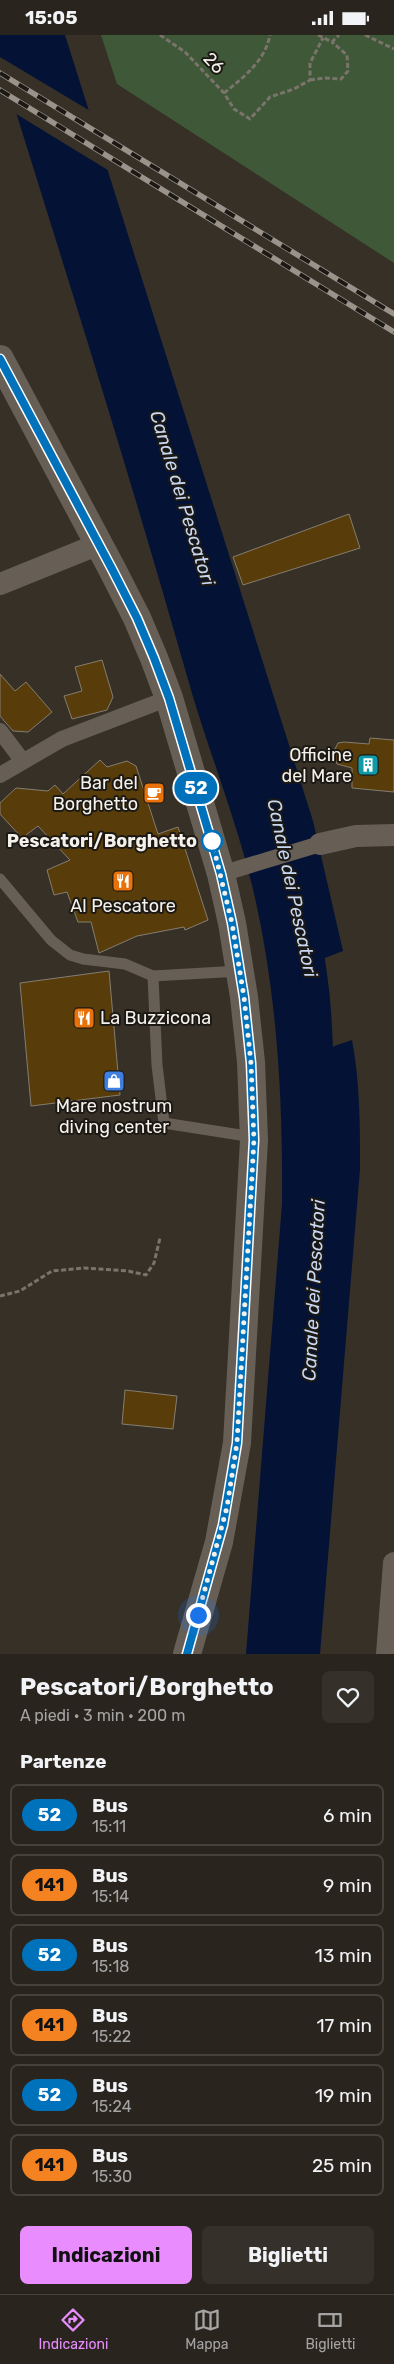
<!DOCTYPE html>
<html lang="it">
<head>
<meta charset="utf-8">
<style>
  :root { --surface:#29241d; --page:#35302a; --text:#f1f3f6; --muted:#a5a4a4; --line:#45413b; --accent:#e98dfe }
  body { margin:0; font-family:Rubik,sans-serif; background:var(--page); color:var(--text); height:100vh; display:flex; flex-direction:column; font-size:19px; white-space:nowrap }
  * { box-sizing:border-box; margin:0 }
  p { font-size:16px; color:var(--muted) }
  .icon { flex:none; width:28px; height:28px; fill:none; stroke:currentColor; stroke-width:2; stroke-linecap:round; stroke-linejoin:round }
  .map { position:relative; height:1619px; overflow:hidden }
  .side { display:flex; flex-direction:column; background:var(--surface); flex:1 }
  .side>* { flex:none }
  .badge { padding:0 10px; border-radius:16px; font-size:18px; line-height:32px }
  .you { position:absolute; width:25px; height:25px; margin:-12px; border:4px solid #fff; border-radius:50%; background:#1a73e8; box-shadow:0 0 0 8px #1a73e833 }
  .map>.badge { position:absolute; translate:-50% -50%; box-shadow:0 0 0 2px #fff }
  h2 { padding:0 20px; font-size:19px; line-height:45px }
  .round { display:grid; place-items:center; flex:none; width:52px; height:52px; border-radius:8px; background:var(--page) }
  .summary { display:flex; align-items:center; justify-content:space-between; height:85px; padding:0 20px }
  h1 { font-size:24px; font-weight:700; line-height:38px }
  .action { display:flex; gap:10px; margin-top:auto; padding:10px 20px }
  .action a { flex:1; height:58px; border-radius:8px; background:var(--accent); color:#111; font-size:20px; font-weight:700; line-height:58px; text-align:center }
  .action a+a { background:var(--page); color:var(--text) }
  ul { padding:0; list-style:none }
  li { display:flex; align-items:center; gap:15px; height:62px; margin:0 10px 8px; padding:0 10px; border:2px solid var(--line); border-radius:8px }
  li div { flex:1 }
  li b { display:block; font-size:19px }
  li em { font-style:normal }
  li .badge { min-width:55px; font-weight:700; text-align:center }
  .status { display:flex; justify-content:space-between; align-items:center; height:35px; padding:0 25px; background:var(--surface); direction:ltr }
  .status svg { height:14px; fill:currentColor }
  .tabs { display:flex; justify-content:space-around; align-items:center; height:70px; border-top:1px solid var(--line); background:var(--surface); font-size:14px; color:var(--muted) }
  .tabs a { display:grid; justify-items:center; gap:2px }
  .tabs .active { color:var(--accent) }
  .map>svg:first-child { display:block }
</style>
</head>
<body>
<div class="status"><b>15:05</b><svg viewBox="0 0 49 12"><path d="M0 12V9h3v3zM5 12V6h3v6zM10 12V3h3v9zM15 12V0h3v12zM26 1h20v11H26zM47 4h2v5h-2z"/></svg></div>
<div class="map">
<svg width="394" height="1619" viewBox="0 0 394 1619">
  <rect width="100%" height="100%" fill="#373027"/>
  <path fill="#3f5837" d="M101,0H394V228L117,49Z"/>
  <path fill="#031235" d="M0,0H65L313,786L343,916L312,928L320,1016L352,1005C360,1047 360,1091 360,1134L320,1619H246L282,1169C283,1061 277,955 252,850C234,777 205,707 185,634C127,430 63,228 0,26Z"/>
  <path fill="#373027" d="M0,22L92,77L111,137L13,77L0,34Z"/>
  <g fill="none" stroke-linecap="round" stroke-linejoin="round">
    <path stroke="#031235" stroke-width="28" d="M304,890C316,942 320,995 319,1048"/>
  </g>
  <g fill="#583d0a" stroke="#847d71">
    <path d="M349,479L360,513L243,550L233,522Z"/>
    <path d="M102,625L113,662L107,675L72,684L64,661L82,656L75,632Z"/>
    <path d="M0,639L15,656L26,647L52,677L28,697L13,696L0,681Z"/>
    <path d="M370,703L394,705V757L352,753V733L337,729L333,718L338,708L344,707L369,709Z"/>
    <path d="M100,725L107,732L127,726L136,731L158,799L178,792L208,885L185,895L184,892L137,901L99,918L91,887H78L67,857L54,860L47,835L70,825L38,791L22,803L0,779V768L16,753L48,756L55,750L63,759Z"/>
    <path d="M109,936L120,1060L31,1071L20,948Z"/>
    <path d="M125,1355L177,1361L173,1394L122,1389Z"/>
  </g>
  <g fill="none" stroke-linecap="round" stroke-linejoin="round">
    <g stroke="#7a746c" stroke-width="3" stroke-dasharray="5 2.5" stroke-linecap="butt">
      <path d="M160,0L185,17L224,58L234,74L250,84L270,62L294,54L310,45V28L323,3"/>
      <path d="M318,0L332,7L339,0"/>
      <path d="M365,0L394,14"/>
      <path d="M310,45L325,43L341,44L348,36L347,20L332,7"/>
      <path d="M224,58C244,42 265,26 270,0"/>
      <path d="M0,1261L20,1256L52,1236L84,1233L128,1236L146,1240L154,1228L160,1203"/>
    </g>
    <g stroke="#675f55" stroke-width="11">
      <path d="M0,844L51,905L70,920L83,924L125,929L153,941"/>
      <path d="M240,936L153,941L157,1030L164,1088L253,1102"/>
    </g>
    <g stroke="#675f55" stroke-width="16">
      <path d="M0,696L22,725"/>
      <path d="M0,740L62,704L169,663"/>
      <path d="M221,839L320,809"/>
    </g>
    <g stroke="#675f55" stroke-width="22">
      <path d="M0,549L99,509"/>
      <path d="M320,809L356,801L394,800"/>
      <path d="M387,1619L394,1528"/>
    </g>
    <path stroke="#675f55" stroke-width="28" d="M0,324L112,534L137,583L154,623L169,663L221,839L232,888L244,962L251,1027L254,1105L237,1408L219,1507L187,1619"/>
    <g stroke="#99938c" stroke-width="5.5">
      <g id="rail">
        <path d="M0,38L394,279"/>
        <path d="M0,55L394,297"/>
      </g>
    </g>
    <use href="#rail" stroke="#1c1914" stroke-width="4" stroke-dasharray="11" stroke-linecap="butt"/>
  </g>
  <g fill="none" stroke-linecap="round" stroke-linejoin="round">
    <g stroke="#fff" stroke-width="11">
      <path id="line" d="M0,324L112,534L137,583L154,623L169,663L221,839L232,888L244,962L251,1028L254,1105L237,1408L223,1490L187,1619"/>
    </g>
    <use href="#line" stroke="#0072bc" stroke-width="8"/>
    <path stroke="#f4f0ea" stroke-width="5" stroke-dasharray="0 9" d="M198,1580L227,1472L237,1408L254,1105L251,1028L244,962L232,888L212,806"/>
  </g>
  <defs>
    <g id="building-square" transform="scale(1.125)"><rect x="-9" y="-9" width="18" height="18" rx="4" fill="#0f9aa8" stroke="#1c1914"/><path d="M-4-6H4V6H1V3H-1V6H-4ZM-2.5-4.3h1.7v1.8h-1.7ZM.8-4.3h1.7v1.8H.8ZM-2.5-1h1.7V.8h-1.7ZM.8-1h1.7V.8H.8Z" fill="#fff"/></g>
    <g id="cafe-square" transform="scale(1.125)"><rect x="-9" y="-9" width="18" height="18" rx="4" fill="#e8710a" stroke="#1c1914"/><path d="M-5.5-4.5H6V0H3Q3 3.5 0 3.5H-2.5Q-5.5 3.5-5.5 0ZM3-3.2v2h1.7v-2ZM-6 4.5H4V6H-6Z" fill="#fff"/></g>
    <g id="restaurant-square" transform="scale(1.125)"><rect x="-9" y="-9" width="18" height="18" rx="4" fill="#e8710a" stroke="#1c1914"/><path d="M-5-6h1v4h1v-4h1v4h1v-4h1v5L-1.5 .5V6h-2V.5L-5-1ZM5-6V6H3V1.5H1.5Q1.5-4 5-6Z" fill="#fff"/></g>
    <g id="shop-square" transform="scale(1.125)"><rect x="-9" y="-9" width="18" height="18" rx="4" fill="#3f7fe0" stroke="#1c1914"/><path d="M-5-2.5h2.3a2.7 3.5 0 0 1 5.4 0H5L5.5 6h-11ZM-1.5-2.5h3a1.5 2.3 0 0 0-3 0Z" fill="#fff"/></g>
  </defs>
  <g fill-rule="evenodd">
    <use href="#building-square" x="368" y="730"/>
    <use href="#cafe-square" x="154" y="758"/>
    <use href="#restaurant-square" x="123" y="846"/>
    <use href="#restaurant-square" x="84" y="983"/>
    <use href="#shop-square" x="114" y="1046"/>
  </g>
  <circle fill="#fff" stroke="#0072bc" stroke-width="2.5" cx="212" cy="806" r="10"/>
  <g text-anchor="middle" stroke-width="4" stroke-linejoin="round" paint-order="stroke">
    <g font-size="18" fill="#f4f0ea" stroke="#1c1914">
      <text transform="translate(214 28) rotate(47)" y="6">26</text>
    </g>
    <g font-size="18" fill="#f4f0ea" stroke="#1c1914" text-anchor="end">
      <text x="352" y="726">Officine<tspan x="352" dy="21">del Mare</tspan></text>
      <text x="138" y="754">Bar del<tspan x="138" dy="21">Borghetto</tspan></text>
      <text x="123" y="877" text-anchor="middle">Al Pescatore</text>
      <text x="100" y="989" text-anchor="start">La Buzzicona</text>
      <text x="114" y="1077" text-anchor="middle">Mare nostrum<tspan x="114" dy="21">diving center</tspan></text>
    </g>
    <g font-size="18" font-weight="bold" fill="#f4f0ea" stroke="#1c1914" text-anchor="end">
      <text x="197" y="812">Pescatori/Borghetto</text>
    </g>
    <g font-size="19" font-style="italic" fill="#c7d7f2" stroke="#1c1914">
      <text transform="translate(183 463) rotate(73)" y="7">Canale dei Pescatori</text>
      <text transform="translate(293 853) rotate(78)" y="7">Canale dei Pescatori</text>
      <text transform="translate(313 1255) rotate(-87)" y="7">Canale dei Pescatori</text>
    </g>
  </g>
</svg>
<div class="you" style="left:198px;top:1580px"></div>
<b class="badge" style="left:196px;top:753px;background:#0072bc;color:#fff">52</b>
</div>
<section class="side">
<div class="summary"><div><h1>Pescatori/Borghetto</h1><p>A piedi · 3 min · 200 m</p></div><a class="round"><svg class="icon" aria-label="heart" viewBox="0 0 24 24"><path d="M12 20l-8-8c-3-5 5-10 8-4 3-6 11-1 8 4z"/></svg></a></div>
<h2>Partenze</h2>
<ul>
<li><span class="badge" style="background:#0072bc;color:#fff">52</span><div><b>Bus</b><p>15:11</p></div><em>6 min</em></li>
<li><span class="badge" style="background:#f58220;color:#111">141</span><div><b>Bus</b><p>15:14</p></div><em>9 min</em></li>
<li><span class="badge" style="background:#0072bc;color:#fff">52</span><div><b>Bus</b><p>15:18</p></div><em>13 min</em></li>
<li><span class="badge" style="background:#f58220;color:#111">141</span><div><b>Bus</b><p>15:22</p></div><em>17 min</em></li>
<li><span class="badge" style="background:#0072bc;color:#fff">52</span><div><b>Bus</b><p>15:24</p></div><em>19 min</em></li>
<li><span class="badge" style="background:#f58220;color:#111">141</span><div><b>Bus</b><p>15:30</p></div><em>25 min</em></li>
</ul>
<div class="action"><a>Indicazioni</a><a>Biglietti</a></div>
</section>
<nav class="tabs">
<a class="active"><svg class="icon" aria-label="directions" viewBox="0 0 24 24"><path d="M12 3l9 9-9 9-9-9zM9 14v-3h6M13 9l2 2-2 2"/></svg>Indicazioni</a>
<a><svg class="icon" aria-label="map" viewBox="0 0 24 24"><path d="M3 6l6-2 6 2 6-2v14l-6 2-6-2-6 2zM9 4v14M15 6v14"/></svg>Mappa</a>
<a><svg class="icon" aria-label="tickets" viewBox="0 0 24 24"><path d="M3 7h18v10H3zM15 7v10"/></svg>Biglietti</a>
</nav>
</body>
</html>
